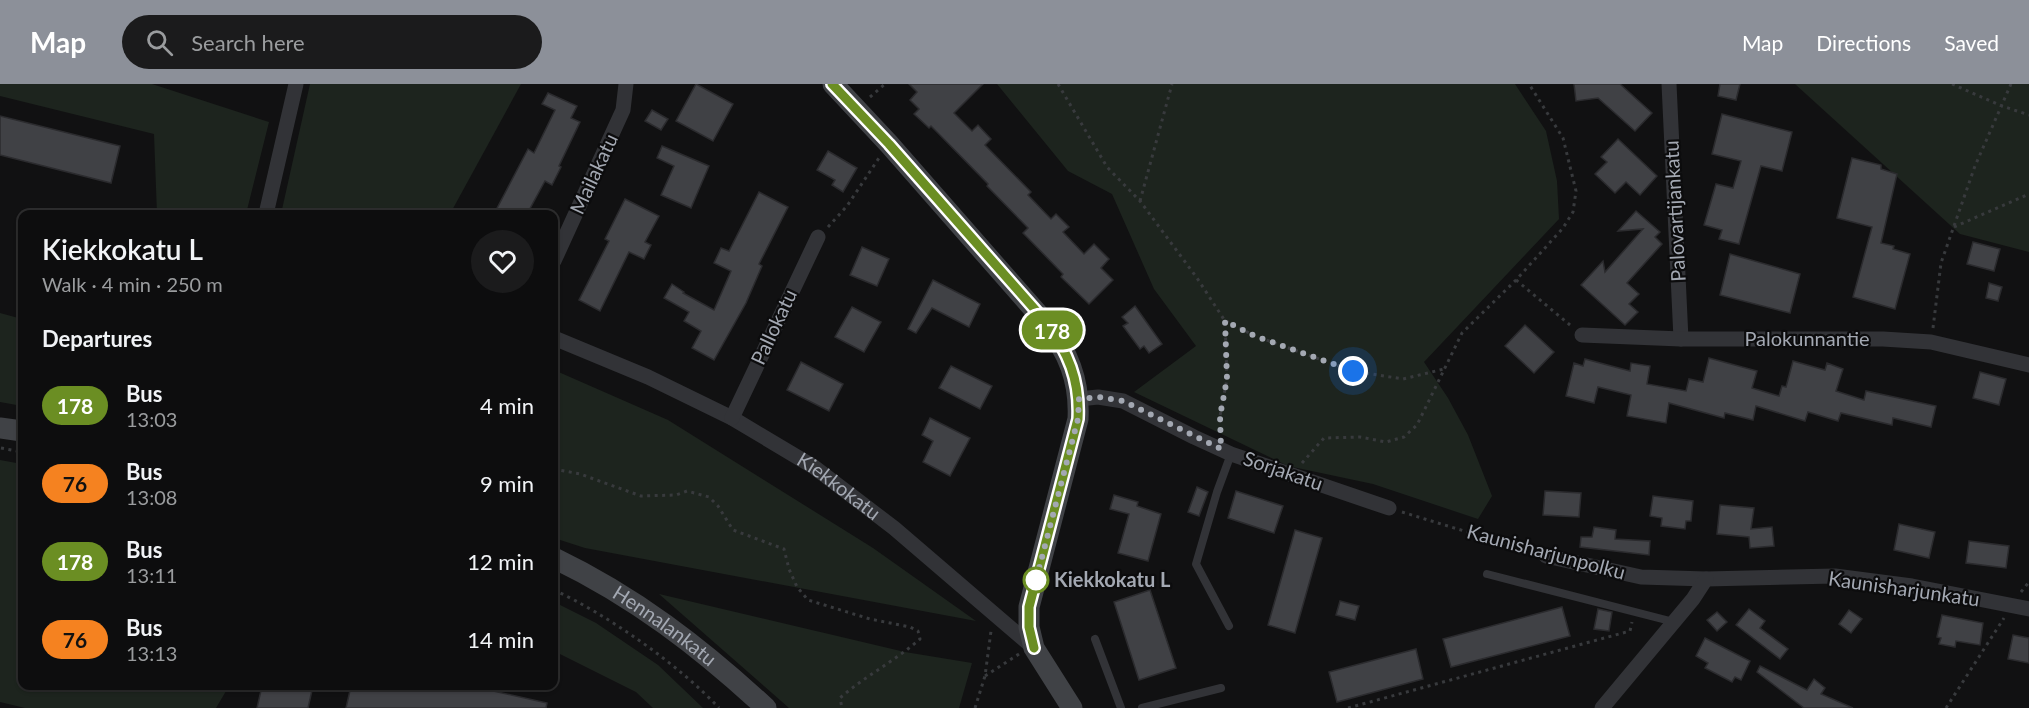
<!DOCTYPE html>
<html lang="en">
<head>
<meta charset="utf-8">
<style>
  :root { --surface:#0d0d0e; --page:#1b1b1c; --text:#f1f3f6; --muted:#9a9c9e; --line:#2d2d2e; --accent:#8c9099 }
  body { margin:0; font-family:Lato,sans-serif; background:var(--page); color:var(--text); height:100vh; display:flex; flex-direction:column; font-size:22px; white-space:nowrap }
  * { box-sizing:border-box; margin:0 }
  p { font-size:20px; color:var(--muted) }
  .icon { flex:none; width:33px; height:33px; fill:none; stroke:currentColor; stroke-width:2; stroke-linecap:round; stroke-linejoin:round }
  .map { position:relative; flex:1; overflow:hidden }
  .drawer { position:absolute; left:18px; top:126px; width:540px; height:480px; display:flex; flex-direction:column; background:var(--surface); border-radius:12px; box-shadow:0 2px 4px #0004,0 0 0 2px var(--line) }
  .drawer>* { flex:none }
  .badge { padding:0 12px; border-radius:20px; font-size:21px; line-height:39px }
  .you { position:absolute; width:30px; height:30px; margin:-15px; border:4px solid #fff; border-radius:50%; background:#1a73e8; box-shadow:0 0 0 9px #1a73e833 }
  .map>.badge { position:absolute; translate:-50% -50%; box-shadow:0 0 0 3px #fff }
  h2 { padding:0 24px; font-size:22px; line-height:54px }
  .round { display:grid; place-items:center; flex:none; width:63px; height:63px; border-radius:32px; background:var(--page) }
  .headline { display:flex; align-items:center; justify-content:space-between; height:102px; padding:0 24px }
  h1 { font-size:28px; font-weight:600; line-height:45px }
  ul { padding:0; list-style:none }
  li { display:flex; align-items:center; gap:18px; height:78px; padding:0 24px }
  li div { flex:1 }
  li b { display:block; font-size:22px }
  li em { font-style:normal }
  li .badge { min-width:66px; font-weight:700; text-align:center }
  header { display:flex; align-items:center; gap:36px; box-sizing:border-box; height:84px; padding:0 30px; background:var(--accent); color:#fff }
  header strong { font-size:28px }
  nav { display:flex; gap:33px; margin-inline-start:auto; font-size:21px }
  .search { width:420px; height:54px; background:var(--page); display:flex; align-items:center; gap:15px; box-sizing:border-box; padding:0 21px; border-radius:33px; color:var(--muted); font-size:22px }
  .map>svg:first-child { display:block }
</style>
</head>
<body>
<header>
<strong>Map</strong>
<div class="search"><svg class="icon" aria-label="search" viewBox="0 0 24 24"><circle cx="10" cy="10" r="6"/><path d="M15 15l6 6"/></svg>Search here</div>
<nav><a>Map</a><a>Directions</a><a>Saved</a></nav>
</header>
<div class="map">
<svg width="2029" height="624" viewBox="0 0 2029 624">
  <rect width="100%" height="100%" fill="#111112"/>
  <g fill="#1d241e">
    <path d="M0,0H152L269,38L246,130H157L154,50L0,12Z"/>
    <path d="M310,0H521L450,130H281Z"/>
    <path d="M997,0H1515L1546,47L1557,97L1559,135L1424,278L1448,314L1468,351L1492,412L1478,435L1373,400L1288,382L1134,308L1196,262L1154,205L1112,110L1068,87Z"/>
    <path d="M1795,0H2029V168L1960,150Z"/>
    <path d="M0,229L22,235V322L0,318Z"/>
    <path d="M554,286L668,336L873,464L976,537L585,464L554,454Z"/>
    <path d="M0,376L22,380V602H229L216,624H25L0,618Z"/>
    <path d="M659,510L905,568L972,579L959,624H789Z"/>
    <path d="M554,518L596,539L658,581L703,624H653L636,608L554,567Z"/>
  </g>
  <g fill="#404145" stroke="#2b2b2e" stroke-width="1.5">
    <path d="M696,0L733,20L713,57L676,37Z"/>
    <path d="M909,0H983L954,29L972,47L978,41L991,55L985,61L1031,108L1028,111L1051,135L1056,130L1069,143L1063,148L1084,170L1094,160L1109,175L1101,184L1113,196L1089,220L1061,193L1063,190L1023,149L1028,144L987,102L988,100L931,42L929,44L914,30L919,25L910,16L917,8Z"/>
    <path d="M1574,0H1620L1652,29L1635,47L1598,14L1576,17Z"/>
    <path d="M1720,0H1740L1736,16L1718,12Z"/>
    <path d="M548,9L577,22L571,34L580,38L559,82L561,83L552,101L545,97L527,130H494L528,65L534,69L555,26L542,20Z"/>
    <path d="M652,26L668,35L661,46L645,37Z"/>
    <path d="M1722,30L1792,48L1782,87L1761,82L1739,160L1719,155L1722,146L1704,141L1716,100L1733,104L1741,77L1712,70Z"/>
    <path d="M0,32L120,62L111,99L0,71Z"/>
    <path d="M1618,55L1657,92L1640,111L1626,98L1615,109L1595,90L1607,78L1601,73Z"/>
    <path d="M662,62L709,82L691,124L661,111L674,82L657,74Z"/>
    <path d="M828,67L857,84L843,108L832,101L835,96L817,86Z"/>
    <path d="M1852,74L1881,81V85L1897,90L1881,159L1894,162L1893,165L1910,170L1895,225L1853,213L1872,143L1837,134Z"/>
    <path d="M759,108L788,123L759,180L762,182L746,219L714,276L692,264L701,247L684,237L689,228L664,214L672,200L684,208L683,209L714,226L731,187L714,179L721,164L729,167Z"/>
    <path d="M625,115L659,132L645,158L651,161L644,175L629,168L600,227L579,216L609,157L605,155Z"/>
    <path d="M1636,127L1660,148L1655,153L1662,160L1627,199L1639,210L1629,220L1638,228L1625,241L1581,201L1603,177L1605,188L1643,145L1618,147Z"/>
    <path d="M1973,158L2000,165L1994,187L1967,180Z"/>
    <path d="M862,163L889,175L877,202L850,191Z"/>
    <path d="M1730,170L1800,190L1790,229L1720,211Z"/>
    <path d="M933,196L980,220L969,243L932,224L916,249L908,245Z"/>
    <path d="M1989,199L2002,203L1998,217L1986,214Z"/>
    <path d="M1135,222L1162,260L1149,269L1144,262L1140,265L1123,242L1128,239L1122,233Z"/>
    <path d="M852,223L881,238L864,268L835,253Z"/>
    <path d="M1525,241L1554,268L1534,289L1505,262Z"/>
    <path d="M1709,274L1757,287L1752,304L1779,312L1782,302L1786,303L1793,277L1825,286L1827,279L1843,285L1836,307L1864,316L1866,307L1936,322L1931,343L1893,334L1892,341L1841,329L1838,337L1808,328L1805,337L1756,322L1753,336L1725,329L1724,334L1669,319L1666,339L1627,332L1631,311L1598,303L1594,319L1566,312L1574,279L1583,282L1585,275L1630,287L1631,279L1650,282L1647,300L1686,307L1689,295L1703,298Z"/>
    <path d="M801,278L843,300L829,327L787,306Z"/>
    <path d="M951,282L992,302L980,325L939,304Z"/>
    <path d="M1980,288L2006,295L1999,321L1973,314Z"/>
    <path d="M930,334L970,354L950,392L923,378L933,357L922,351Z"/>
    <path d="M1197,403L1208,408L1199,432L1188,428Z"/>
    <path d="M1236,407L1283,422L1274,449L1228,434Z"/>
    <path d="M1545,407L1581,409L1579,433L1543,431Z"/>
    <path d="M1114,411L1138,418L1137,422L1161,430L1148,477L1118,469L1129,430L1110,425Z"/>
    <path d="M1653,412L1693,417L1691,437H1686L1685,445L1661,442L1662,434L1650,432Z"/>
    <path d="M1720,421L1754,424L1751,445L1772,443L1774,462L1750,464L1749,453L1717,450Z"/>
    <path d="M1899,440L1935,448L1929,474L1894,466Z"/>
    <path d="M1594,443L1616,446L1615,455L1650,457L1649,471L1580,463L1581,453H1592Z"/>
    <path d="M1295,446L1322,454L1295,549L1268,541Z"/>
    <path d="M1969,457L2009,462L2006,484L1966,479Z"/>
    <path d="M1150,506L1176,584L1139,596L1114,518Z"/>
    <path d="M1340,517L1359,522L1355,536L1336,531Z"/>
    <path d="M1562,523L1570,552L1451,583L1443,555Z"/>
    <path d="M1598,525L1612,528L1609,547L1594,545Z"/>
    <path d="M1749,525L1765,537L1760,544L1788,565L1780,575L1736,541Z"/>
    <path d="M1849,526L1862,535L1851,549L1839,540Z"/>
    <path d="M1717,528L1727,538L1717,547L1707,536Z"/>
    <path d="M1942,531L1983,539L1980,561L1956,557L1955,563L1939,560L1941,554L1937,553Z"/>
    <path d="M2013,551L2029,554V579L2008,575Z"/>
    <path d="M1705,554L1750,577L1741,596L1735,593L1732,598L1705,584L1708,579L1696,572Z"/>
    <path d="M1416,565L1423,595L1337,618L1329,588Z"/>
    <path d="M1760,582L1807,606L1814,595L1825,604L1821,610L1853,624H1804L1757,588Z"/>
    <path d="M262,602H313L308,624H257Z"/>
    <path d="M351,602H471L547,619L546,624H346Z"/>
  </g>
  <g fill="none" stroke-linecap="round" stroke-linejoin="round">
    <g stroke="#383a3d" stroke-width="3" stroke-dasharray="3 4.5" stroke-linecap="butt">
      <path d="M1058,0L1107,83L1140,117L1197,194L1225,237L1227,295L1220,332V348"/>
      <path d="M1952,0L2002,22L2029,31"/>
      <path d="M870,13L885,0"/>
      <path d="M1140,117L1172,0"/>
      <path d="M828,143L847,122L879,74"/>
      <path d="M1954,143L2029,110"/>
      <path d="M1516,196L1570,241"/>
      <path d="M1226,237L1255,252L1353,287L1403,295L1444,285"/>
      <path d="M1933,244L1941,179L1975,82L2011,0"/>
      <path d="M1,364L22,368"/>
      <path d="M1302,379L1324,354L1360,353L1386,358L1404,353L1417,341L1462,249L1516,196L1563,144L1573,128L1576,107L1563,54L1529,0"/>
      <path d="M554,385L580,390L641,412L676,411L687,407L709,413L718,422L733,446L784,465L789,485L797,503L808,516L870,535L910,543L918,547L920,555C895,577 865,592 840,614L842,624"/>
      <path d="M1402,428L1533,468"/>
      <path d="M554,506C608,531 679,581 719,624"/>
      <path d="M2021,508L2029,498"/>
      <path d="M985,592L1019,570"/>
      <path d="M975,624L985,592L991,547"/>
      <path d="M1348,624L1630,547L1632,538"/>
      <path d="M1946,624L2004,534"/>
    </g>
    <g stroke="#323337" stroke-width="8">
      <path d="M1487,490L1674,538"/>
      <path d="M1229,542L1196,480L1217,408L1231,370"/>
      <path d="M1095,555L1121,624"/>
      <path d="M1142,624L1221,604"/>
    </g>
    <g stroke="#323337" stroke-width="15">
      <path d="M1669,0L1681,255"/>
      <path d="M266,130L296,0"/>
      <path d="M554,177L623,26L626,0"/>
      <path d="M1582,251L1681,255H1883L1931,258L2029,281"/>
      <path id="s1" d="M554,254L648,293L732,334L814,383L894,444L1034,564"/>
      <path d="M1079,315L1098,313L1123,317L1194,353L1231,370L1389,424"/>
      <path d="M732,334L818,153"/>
      <path d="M1546,472L1641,493L1706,495L1835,492L1912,502L2029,525"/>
      <path d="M1602,624L1693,515L1706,495"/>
    </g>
    <g stroke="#404246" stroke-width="21">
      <path d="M833,0L889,60L1045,238C1068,268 1080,296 1078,335L1029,523V543L1034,564L1072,624"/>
      <path d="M0,344L22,347"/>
      <path id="s2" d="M554,474C635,513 700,563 766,624"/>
    </g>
  </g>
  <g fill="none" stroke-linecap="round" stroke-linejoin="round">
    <g stroke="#fff" stroke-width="14">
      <path id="line" d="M832,0L889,60L1046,238C1068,268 1080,296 1078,335L1029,523V543L1034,564"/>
    </g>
    <use href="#line" stroke="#6b8e23" stroke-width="9"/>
    <path stroke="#a3a8b2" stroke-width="6" stroke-dasharray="0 10.8" d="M1036,496L1035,500L1078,335L1079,315L1098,313L1123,317L1221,365L1220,332L1227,295L1225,237L1255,252L1353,287"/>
  </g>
  <circle fill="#fff" stroke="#6b8e23" stroke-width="3" cx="1036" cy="496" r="12"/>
  <g text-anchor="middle" stroke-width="4.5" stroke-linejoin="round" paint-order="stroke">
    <g font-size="20" fill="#a3a8b2" stroke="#0c0c0d">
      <text transform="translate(594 90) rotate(-65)" y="7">Mailakatu</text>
      <text transform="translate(1675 127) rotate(-93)" y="7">Palovartijankatu</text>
      <text transform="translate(774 243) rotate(-65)" y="7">Pallokatu</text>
      <text x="1807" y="262">Palokunnantie</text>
      <text transform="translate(1283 387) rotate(19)" y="7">Sorjakatu</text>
      <text dy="7" stroke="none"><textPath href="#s1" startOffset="322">Kiekkokatu</textPath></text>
      <text transform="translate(1546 468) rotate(15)" y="7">Kaunisharjunpolku</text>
      <text transform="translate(1904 505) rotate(8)" y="7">Kaunisharjunkatu</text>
      <text dy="7" stroke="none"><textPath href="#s2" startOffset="130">Hennalankatu</textPath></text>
    </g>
    <g font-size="20" font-weight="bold" fill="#a3a8b2" stroke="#0c0c0d" text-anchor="start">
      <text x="1054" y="503">Kiekkokatu L</text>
    </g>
  </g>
</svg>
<div class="you" style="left:1353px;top:287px"></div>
<b class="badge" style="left:1052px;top:246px;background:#6b8e23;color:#fff">178</b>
<section class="drawer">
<div class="headline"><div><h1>Kiekkokatu L</h1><p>Walk · 4 min · 250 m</p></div><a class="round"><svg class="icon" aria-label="heart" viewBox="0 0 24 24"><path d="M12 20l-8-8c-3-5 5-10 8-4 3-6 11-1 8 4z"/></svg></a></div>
<h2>Departures</h2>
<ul>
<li><span class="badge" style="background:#6b8e23;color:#fff">178</span><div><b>Bus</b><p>13:03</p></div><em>4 min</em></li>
<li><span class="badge" style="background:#f58220;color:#111">76</span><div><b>Bus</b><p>13:08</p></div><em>9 min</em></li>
<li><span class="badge" style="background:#6b8e23;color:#fff">178</span><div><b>Bus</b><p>13:11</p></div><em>12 min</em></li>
<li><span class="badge" style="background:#f58220;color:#111">76</span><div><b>Bus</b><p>13:13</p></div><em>14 min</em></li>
</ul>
</section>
</div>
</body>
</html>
